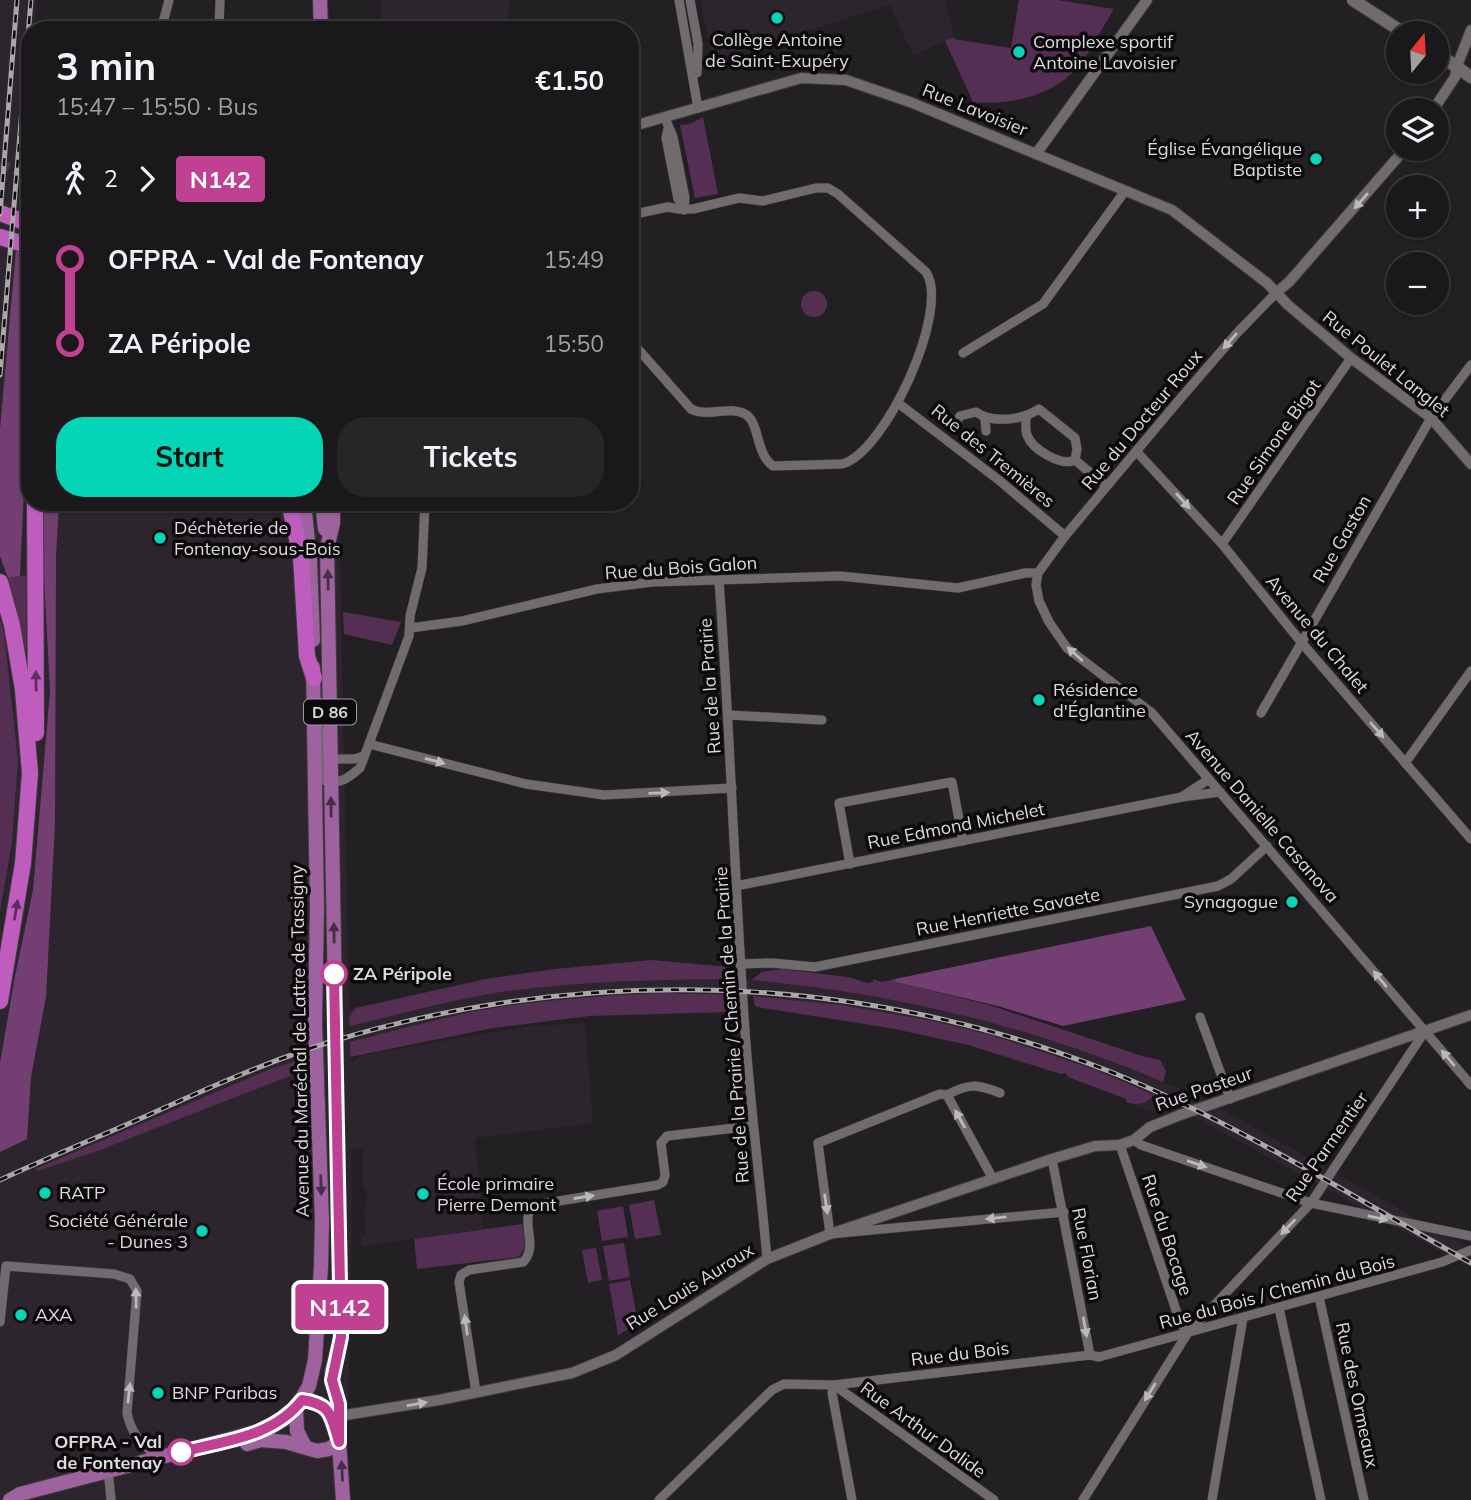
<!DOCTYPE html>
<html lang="en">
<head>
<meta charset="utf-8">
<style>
  :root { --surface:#1a181a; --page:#272527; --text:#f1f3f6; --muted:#9fa0a2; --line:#383739; --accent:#03d5b6 }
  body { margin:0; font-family:Mulish,sans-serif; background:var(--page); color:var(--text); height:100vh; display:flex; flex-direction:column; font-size:26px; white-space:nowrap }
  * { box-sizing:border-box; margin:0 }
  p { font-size:23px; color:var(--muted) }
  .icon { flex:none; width:38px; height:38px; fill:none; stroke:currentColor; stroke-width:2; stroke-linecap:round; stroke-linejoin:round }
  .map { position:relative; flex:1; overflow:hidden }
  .sheet { position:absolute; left:21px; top:21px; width:618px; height:490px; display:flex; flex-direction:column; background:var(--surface); border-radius:28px; box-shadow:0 2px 5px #0004,0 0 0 2px var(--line) }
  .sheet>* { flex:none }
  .badge { padding:0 14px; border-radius:5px; font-size:24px; line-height:46px }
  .needle { width:46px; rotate:18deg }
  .tools { position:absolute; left:1386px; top:21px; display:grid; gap:14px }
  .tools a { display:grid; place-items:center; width:63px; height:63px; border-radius:50%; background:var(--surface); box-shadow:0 2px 5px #0004,0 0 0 2px var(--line); font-size:35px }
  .map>.badge { position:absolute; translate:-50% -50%; box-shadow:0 0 0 4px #fff }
  .legs { display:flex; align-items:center; gap:10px; height:77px; padding:0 35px; font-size:23px }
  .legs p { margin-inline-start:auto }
  .headline { display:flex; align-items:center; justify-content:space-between; height:119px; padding:0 35px }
  h1 { font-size:38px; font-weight:700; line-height:52px }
  .action { display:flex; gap:14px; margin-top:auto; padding:14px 35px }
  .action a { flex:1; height:80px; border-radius:28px; background:var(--accent); color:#111; font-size:28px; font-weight:700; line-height:80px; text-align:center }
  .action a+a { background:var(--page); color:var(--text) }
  ul { padding:0 35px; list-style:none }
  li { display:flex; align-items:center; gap:24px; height:84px; font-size:26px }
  li i { display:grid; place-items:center; width:10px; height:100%; margin:0 9px; background:currentColor }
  li i::after { content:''; width:18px; height:18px; margin:-9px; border:5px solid; border-radius:50%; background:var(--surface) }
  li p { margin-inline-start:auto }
  li:first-child i { background:linear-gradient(#0000 50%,currentColor 0) }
  li:last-child i { background:linear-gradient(currentColor 50%,#0000 0) }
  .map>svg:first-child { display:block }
</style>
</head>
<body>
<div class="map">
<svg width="1471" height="1500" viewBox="0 0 1471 1500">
  <rect width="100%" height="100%" fill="#232023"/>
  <g fill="#2d252d">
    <path d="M0,0H37L35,30H30V87L24,154L30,158V502H339L349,1009L486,979L555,969L651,960L729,967L734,979H752L762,972L781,969L848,977L867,983L873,982V979L882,982L895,979L897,982L989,1005L1145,1057L1160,1060L1166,1071L1163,1082L1200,1097L1471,1249V1268L1180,1109L1161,1115L1126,1102V1098L1068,1077L1066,1073L1061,1074L968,1045L890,1028L763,1008L755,1006L753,996L736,995L734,1006L728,1012L599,1015L493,1028L350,1057L352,1064L359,1056L521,1027L585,1023L593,1123L475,1138L483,1229L362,1246L361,1235L366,1234L364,1206H367V1190L363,1189V1148L351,1149L352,1200L348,1419L337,1500H0Z"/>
    <path d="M381,0H509L508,30H382Z"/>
    <path d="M700,0H945L954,37L913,55L890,5L710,61L709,55L716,54V49H711Z"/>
  </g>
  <g fill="#542e53">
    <path d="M1019,0H1058L1114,9L1086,56H1082C1078,62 1075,70 1070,75C1045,98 1005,105 973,102L945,41L954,37V39L1011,48Z"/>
    <path d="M703,117L718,194L695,198L680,125L690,124Z"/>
    <circle cx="814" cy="304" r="13"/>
    <path d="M27,575L26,652L8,578Z"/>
    <path d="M343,612L401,622L392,645L344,634Z"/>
    <path d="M0,619L4,633L18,760L12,842L0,911Z"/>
    <path d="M651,960L729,967L734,979C654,980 575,981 495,993C446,1001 398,1015 350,1026L349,1017L356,1008L486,979L555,969Z"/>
    <path d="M781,969L848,977L867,983L873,982V979L882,982L895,979L897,982L989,1005L1145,1057L1160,1060L1166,1071L1163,1082C1031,1026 894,993 752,980L762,972Z"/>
    <path d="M660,993L736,995L734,1006L728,1012L589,1016L493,1028L350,1057V1042C392,1031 434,1020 476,1011C537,1000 599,996 660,993Z"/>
    <path d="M753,996L841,1005L933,1021L991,1035L1096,1070L1154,1095C1147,1104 1136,1106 1126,1102V1099L1068,1077L1066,1073L1061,1074L968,1045L890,1028L763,1008L755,1006Z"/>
    <path d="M307,1057L305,1070L100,1150L37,1171L35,1169L268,1070Z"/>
    <path d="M654,1200L661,1235L635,1239L629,1205Z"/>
    <path d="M623,1206L628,1237L602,1241L597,1211Z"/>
    <path d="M522,1224C524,1236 529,1248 518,1257L417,1269L414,1239Z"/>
    <path d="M624,1243L630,1277L609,1281L603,1246Z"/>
    <path d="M596,1248L602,1280L588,1283L582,1250Z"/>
    <path d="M630,1280L638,1324L618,1335L609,1284Z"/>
  </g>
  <g fill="#733f72">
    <path d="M16,250L30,253V418L27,425L20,576L8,578L0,556V429Z"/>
    <path d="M43,502H59L56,557L55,824L46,997L31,1077L27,1139L0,1152V1063L15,976L33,890L50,691L42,540Z"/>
    <path d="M1151,926L1186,1000L1063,1026L998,1006L896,982L895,979Z"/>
  </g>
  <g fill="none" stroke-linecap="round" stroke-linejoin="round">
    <path stroke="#3f3c3f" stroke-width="10" stroke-dasharray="10 5" stroke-linecap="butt" d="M0,164L30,175"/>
    <g stroke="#3f3c3f" stroke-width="10">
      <g id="minor">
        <path d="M679,0L698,108"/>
        <path d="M690,0L698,44L697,73"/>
        <path d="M161,30L169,0"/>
        <path d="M219,30L220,0"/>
        <path d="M665,118L673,137L685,198L684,210"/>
        <path d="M668,129L666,138L678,199L683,205"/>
        <path d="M630,215L668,207L679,209H693L739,198L763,201L816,188H828L838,194L926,272C951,310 885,453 842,464L773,466C755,453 760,422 745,414C729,405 708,418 691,409L630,340"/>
        <path d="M1277,292L1237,333L1180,399L1065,536L1038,573L1036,585L1039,601L1049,622L1067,648L1152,713L1471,1085"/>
        <path d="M963,353L1043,304L1125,191"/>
        <path d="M898,403L1000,481L1065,536"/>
        <path d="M1026,417C1026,423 1025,430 1027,435C1032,449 1061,467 1075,460"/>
        <path d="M985,419L986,431"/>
        <path d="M955,424L960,416L976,412C993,424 1022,420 1039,409L1075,438L1077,449L1075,460"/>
        <path d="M1136,451L1222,544L1301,642L1471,839"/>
        <path d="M1075,460L1106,486"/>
        <path d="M1222,544L1351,358"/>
        <path d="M719,581C730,726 734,871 744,1016C749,1097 760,1177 767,1259"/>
        <path d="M410,628L462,621L597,589L652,582L840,576L958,588L1025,573H1038"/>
        <path d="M1261,713L1431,418L1471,365"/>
        <path d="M729,715L822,720"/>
        <path d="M316,724L321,733L322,777L325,781C341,785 349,777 360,768L409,636L410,616L422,568L425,502"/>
        <path d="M369,744L526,784L604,795L732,788"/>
        <path d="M330,759H354L364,756"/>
        <path d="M1405,763L1471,671"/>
        <path d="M1183,796L1209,779"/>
        <path d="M850,864L839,803L952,782L963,841"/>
        <path d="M736,886L1182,797L1220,792"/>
        <path d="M740,964L772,963L815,967L1218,886L1231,879L1267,846"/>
        <path d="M1200,1017L1230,1099"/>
        <path d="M947,1095C969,1083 977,1084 1000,1093"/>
        <path d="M1134,1140L1141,1145L1311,1203L1471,1236"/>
        <path d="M1120,1145L1178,1316L1187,1334"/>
        <path d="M1052,1159L1090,1355"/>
        <path d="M993,1179L947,1095L940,1094L818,1143L830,1234L1064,1212"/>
        <path d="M1319,1297L1364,1500"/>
        <path d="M1279,1308L1321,1500"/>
        <path d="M0,1322L6,1266L114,1274L130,1279L137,1291L127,1413C132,1436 141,1442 158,1458"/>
        <path d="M834,1385L994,1500"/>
        <path d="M834,1385L832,1393L852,1500"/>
        <path d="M476,1392L459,1282L461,1275L469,1270L523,1262C540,1245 518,1221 534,1205L658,1185L663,1182L665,1175L661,1143L667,1136L752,1126"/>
        <path d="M109,1479L111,1500"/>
        <path d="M659,1500L772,1390L784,1384L834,1385L1090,1355L1099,1357L1442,1262L1471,1250"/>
        <path d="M1083,1500L1187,1334L1311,1203L1425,1031"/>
        <path d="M1212,1500L1243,1318"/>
      </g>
    </g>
    <g stroke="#3f3c3f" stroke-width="12">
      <g id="tertiary">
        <path d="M1433,110L1455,77L1457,66L1471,30"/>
        <path d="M630,127L801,78L846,80L910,102L1172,210L1267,283L1288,305L1351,358L1431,418L1471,464"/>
        <path d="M1036,154L1147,0"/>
        <path d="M1277,292L1289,282L1405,149"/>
        <path d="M339,1416L439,1400L572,1373L616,1355L767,1259L830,1234L1052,1159L1095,1146L1120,1145L1134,1140L1150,1127L1180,1115L1471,1015"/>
      </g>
    </g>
    <g stroke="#3f3c3f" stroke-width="14">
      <g id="secondary">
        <path d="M1353,0L1404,33"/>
        <path d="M1437,53L1471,77"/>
      </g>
    </g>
    <g stroke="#3f3c3f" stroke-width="16">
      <g id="primary">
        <path d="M320,0L321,30"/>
        <path d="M304,502L310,561L313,640"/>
        <path d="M322,502L325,529"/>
        <path d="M333,502V523L327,548L341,1337L332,1371V1383L339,1404V1442L343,1500"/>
        <path d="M302,1400C327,1403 328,1409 335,1431"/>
        <path d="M296,1408L297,1431L305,1447"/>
        <path d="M247,1444L261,1440L286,1442L317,1451L329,1449L339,1442"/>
        <path d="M10,1500L20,1494L268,1429L283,1420L296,1408L309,1386L315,1360L321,1267L322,1221L315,1024L317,908L313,667"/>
      </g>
    </g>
    <g stroke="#3f3c3f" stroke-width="18">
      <g id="motorway">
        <path d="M0,213L30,224"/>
        <path d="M0,237L30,246"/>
        <path d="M35,502L36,733"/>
        <path d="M289,502L301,557L307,656L314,678"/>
        <path d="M0,582L12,625L23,690L30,773L23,863L0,1001"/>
      </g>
    </g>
    <use href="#minor" stroke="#6f6b6f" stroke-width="9"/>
    <use href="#tertiary" stroke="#6f6b6f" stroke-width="10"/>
    <use href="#secondary" stroke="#6f6b6f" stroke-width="12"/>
    <use href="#primary" stroke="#9e639e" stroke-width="14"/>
    <use href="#motorway" stroke="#be5dbe" stroke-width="16"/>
    <g stroke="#aaa7a9" stroke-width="5">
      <g id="rail">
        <path d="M0,214L17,0"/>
        <path d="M0,375L31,0"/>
        <path d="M0,1180C47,1158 96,1138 144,1117C206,1089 268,1061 333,1041C588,964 863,973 1111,1072C1237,1123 1353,1197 1471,1263"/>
      </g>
    </g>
    <use href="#rail" stroke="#0c0a0c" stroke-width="2.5" stroke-dasharray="8" stroke-linecap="butt"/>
  </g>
  <defs><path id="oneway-solid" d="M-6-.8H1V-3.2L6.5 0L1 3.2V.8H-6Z" transform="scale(1.75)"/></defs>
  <g fill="#bcb9bb">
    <use href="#oneway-solid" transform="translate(1361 201) rotate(131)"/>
    <use href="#oneway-solid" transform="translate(1230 341) rotate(131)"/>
    <use href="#oneway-solid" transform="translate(1183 501) rotate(48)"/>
    <use href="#oneway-solid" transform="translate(1075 654) rotate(-138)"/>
    <use href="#oneway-solid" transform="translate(1377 730) rotate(49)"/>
    <use href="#oneway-solid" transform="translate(435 761) rotate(15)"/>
    <use href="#oneway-solid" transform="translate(659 793) rotate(-2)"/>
    <use href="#oneway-solid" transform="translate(1380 979) rotate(-130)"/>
    <use href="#oneway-solid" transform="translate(1448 1058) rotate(-130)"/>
    <use href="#oneway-solid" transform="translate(960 1119) rotate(-119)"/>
    <use href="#oneway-solid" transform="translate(1197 1164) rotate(19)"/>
    <use href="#oneway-solid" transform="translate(584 1197) rotate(-9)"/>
    <use href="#oneway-solid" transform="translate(826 1204) rotate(82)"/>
    <use href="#oneway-solid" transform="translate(996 1218) rotate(174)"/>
    <use href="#oneway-solid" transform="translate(1378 1218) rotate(11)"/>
    <use href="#oneway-solid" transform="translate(1288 1227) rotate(134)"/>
    <use href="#oneway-solid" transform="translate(136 1298) rotate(-91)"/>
    <use href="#oneway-solid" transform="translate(466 1325) rotate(-98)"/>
    <use href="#oneway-solid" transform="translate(1085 1327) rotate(80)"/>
    <use href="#oneway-solid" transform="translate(1150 1392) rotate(122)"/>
    <use href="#oneway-solid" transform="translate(129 1393) rotate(-84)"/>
    <use href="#oneway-solid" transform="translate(417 1404) rotate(-10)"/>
  </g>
  <g fill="#462e46">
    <use href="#oneway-solid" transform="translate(328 580) rotate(-91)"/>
    <use href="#oneway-solid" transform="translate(331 807) rotate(-91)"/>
    <use href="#oneway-solid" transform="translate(334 933) rotate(-91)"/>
    <use href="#oneway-solid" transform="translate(321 1185) rotate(88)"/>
    <use href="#oneway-solid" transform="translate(342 1471) rotate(-93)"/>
  </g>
  <g fill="#5c2f5c">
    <use href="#oneway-solid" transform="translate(36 681) rotate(-91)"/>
    <use href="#oneway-solid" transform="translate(16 910) rotate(-81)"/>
  </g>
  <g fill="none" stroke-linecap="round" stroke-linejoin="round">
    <g stroke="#fff" stroke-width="16">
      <path id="line-1" d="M181,1452C224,1441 273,1437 302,1400C332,1404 331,1416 339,1442V1404L332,1380L341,1337L334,974"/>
    </g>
    <use href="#line-1" stroke="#c04191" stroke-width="10"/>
  </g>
  <g fill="#03d5b6" stroke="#0c0a0c" stroke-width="2.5">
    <circle cx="777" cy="18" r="7"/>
    <circle cx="1019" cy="52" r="7"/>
    <circle cx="1316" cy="159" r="7"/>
    <circle cx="160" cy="538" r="7"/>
    <circle cx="1039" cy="700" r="7"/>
    <circle cx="1292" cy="902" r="7"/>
    <circle cx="45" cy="1193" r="7"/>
    <circle cx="423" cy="1194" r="7"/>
    <circle cx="202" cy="1231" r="7"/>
    <circle cx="21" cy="1315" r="7"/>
    <circle cx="158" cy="1393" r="7"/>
  </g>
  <g fill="#fff" stroke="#c04191" stroke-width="3.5">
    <circle cx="334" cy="974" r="12"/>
    <circle cx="181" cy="1452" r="12"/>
  </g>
  <g text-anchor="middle" stroke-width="7" stroke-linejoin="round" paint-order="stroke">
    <rect fill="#0c0a0c" stroke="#9e9c9e" stroke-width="2" x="304" y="699.5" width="52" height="25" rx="5"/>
    <g font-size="16" font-weight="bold" fill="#dddadc">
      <text x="330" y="718">D 86</text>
    </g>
    <g font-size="18" fill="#dddadc" stroke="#0c0a0c" text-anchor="start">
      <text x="777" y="46" text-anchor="middle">Collège Antoine<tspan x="777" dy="21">de Saint-Exupéry</tspan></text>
      <text x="1033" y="48">Complexe sportif<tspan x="1033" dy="21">Antoine Lavoisier</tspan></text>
      <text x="1302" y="155" text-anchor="end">Église Évangélique<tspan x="1302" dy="21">Baptiste</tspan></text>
      <text x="174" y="534">Déchèterie de<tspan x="174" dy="21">Fontenay-sous-Bois</tspan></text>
      <text x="1053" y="696">Résidence<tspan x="1053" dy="21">d'Églantine</tspan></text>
      <text x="1278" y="908" text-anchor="end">Synagogue</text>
      <text x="437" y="1190">École primaire<tspan x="437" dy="21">Pierre Demont</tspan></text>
      <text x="59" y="1199">RATP</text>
      <text x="188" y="1227" text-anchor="end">Société Générale<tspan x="188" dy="21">- Dunes 3</tspan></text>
      <text x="35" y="1321">AXA</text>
      <text x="172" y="1399">BNP Paribas</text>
    </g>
    <g font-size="18" fill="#dddadc" stroke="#0c0a0c">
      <text transform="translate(975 110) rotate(22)" y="6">Rue Lavoisier</text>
      <text transform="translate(1386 364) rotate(39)" y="6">Rue Poulet Langlet</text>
      <text transform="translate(1142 420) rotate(-50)" y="6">Rue du Docteur Roux</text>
      <text transform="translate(1274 442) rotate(-55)" y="6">Rue Simone Bigot</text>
      <text transform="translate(993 456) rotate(39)" y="6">Rue des Tremières</text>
      <text transform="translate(1342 539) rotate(-60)" y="6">Rue Gaston</text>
      <text transform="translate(681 568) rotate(-4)" y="6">Rue du Bois Galon</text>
      <text transform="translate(1317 634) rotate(50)" y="6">Avenue du Chalet</text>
      <text transform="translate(710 686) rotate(-94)" y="6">Rue de la Prairie</text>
      <text transform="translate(1262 816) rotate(49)" y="6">Avenue Danielle Casanova</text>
      <text transform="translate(956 826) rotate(-11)" y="6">Rue Edmond Michelet</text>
      <text transform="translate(1008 912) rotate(-11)" y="6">Rue Henriette Savaete</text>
      <text transform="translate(732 1025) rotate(-94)" y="6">Rue de la Prairie / Chemin de la Prairie</text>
      <text transform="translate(300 1041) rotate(-91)" y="6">Avenue du Maréchal de Lattre de Tassigny</text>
      <text transform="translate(1204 1089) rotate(-19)" y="6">Rue Pasteur</text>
      <text transform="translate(1327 1147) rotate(-55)" y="6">Rue Parmentier</text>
      <text transform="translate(1167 1235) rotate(72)" y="6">Rue du Bocage</text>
      <text transform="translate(1087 1254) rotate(79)" y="6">Rue Florian</text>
      <text transform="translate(690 1287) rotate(-32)" y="6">Rue Louis Auroux</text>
      <text transform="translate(1277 1292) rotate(-15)" y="6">Rue du Bois / Chemin du Bois</text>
      <text transform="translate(960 1354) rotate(-7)" y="6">Rue du Bois</text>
      <text transform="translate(1357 1395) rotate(78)" y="6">Rue des Ormeaux</text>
      <text transform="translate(923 1430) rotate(36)" y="6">Rue Arthur Dalide</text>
    </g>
    <g font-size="18" font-weight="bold" fill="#dddadc" stroke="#0c0a0c" text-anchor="start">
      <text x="353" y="980">ZA Péripole</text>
      <text x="162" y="1448" text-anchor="end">OFPRA - Val<tspan x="162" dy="21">de Fontenay</tspan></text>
    </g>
  </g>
</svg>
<div class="tools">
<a><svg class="needle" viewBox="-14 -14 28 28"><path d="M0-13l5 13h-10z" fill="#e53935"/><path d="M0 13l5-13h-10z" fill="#9fa0a2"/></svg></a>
<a><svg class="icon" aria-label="layers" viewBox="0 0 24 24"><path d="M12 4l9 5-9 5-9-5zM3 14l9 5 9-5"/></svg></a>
<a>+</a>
<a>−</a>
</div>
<b class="badge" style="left:340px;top:1307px;background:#c04191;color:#fff">N142</b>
<section class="sheet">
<div class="headline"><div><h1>3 min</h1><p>15:47 – 15:50 · Bus</p></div><b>€1.50</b></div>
<div class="legs"><svg class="icon" aria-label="walk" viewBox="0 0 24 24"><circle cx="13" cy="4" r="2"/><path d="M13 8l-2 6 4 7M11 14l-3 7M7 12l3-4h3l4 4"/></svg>2<svg class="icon" aria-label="forward" viewBox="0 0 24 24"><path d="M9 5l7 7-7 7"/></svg><b class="badge" style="background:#c04191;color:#fff">N142</b></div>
<ul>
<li><i style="color:#c04191"></i><b>OFPRA - Val de Fontenay</b><p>15:49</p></li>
<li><i style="color:#c04191"></i><b>ZA Péripole</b><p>15:50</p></li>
</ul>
<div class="action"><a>Start</a><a>Tickets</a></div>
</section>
</div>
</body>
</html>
